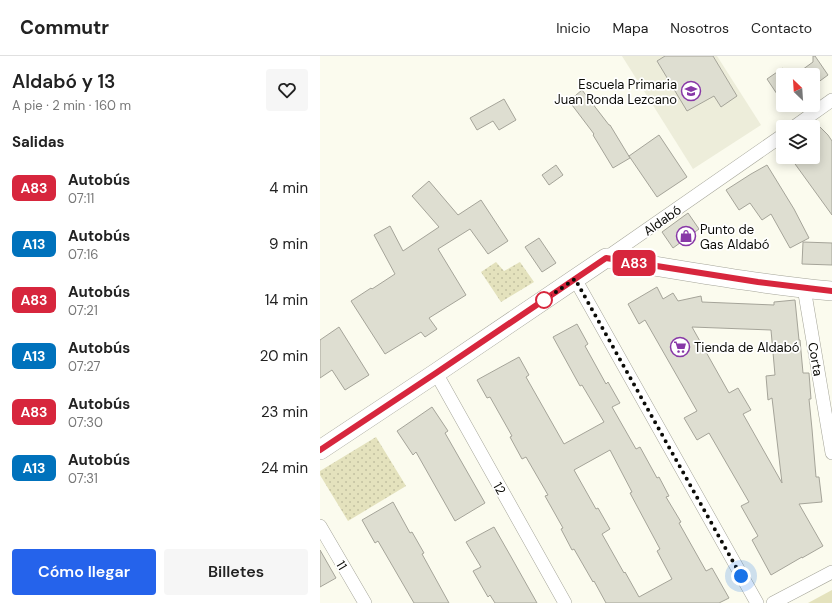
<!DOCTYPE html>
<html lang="es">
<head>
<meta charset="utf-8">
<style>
  :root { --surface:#fff; --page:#f6f6f6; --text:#222; --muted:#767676; --line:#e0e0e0; --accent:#2563eb }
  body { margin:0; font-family:"DM Sans",sans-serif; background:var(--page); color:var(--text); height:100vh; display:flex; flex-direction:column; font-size:15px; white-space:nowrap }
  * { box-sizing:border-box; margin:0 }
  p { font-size:13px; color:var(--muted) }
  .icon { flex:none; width:22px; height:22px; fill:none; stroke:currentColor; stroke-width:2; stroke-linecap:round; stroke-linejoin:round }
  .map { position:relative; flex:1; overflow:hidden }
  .details { display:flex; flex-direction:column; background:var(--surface); width:320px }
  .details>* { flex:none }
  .badge { padding:0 8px; border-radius:6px; font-size:14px; line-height:26px }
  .needle { width:26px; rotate:335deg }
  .tools { position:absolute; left:456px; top:12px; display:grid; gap:8px }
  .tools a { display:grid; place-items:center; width:44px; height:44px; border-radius:4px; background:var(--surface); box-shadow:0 2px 10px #0003; font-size:20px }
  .you { position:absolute; width:20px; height:20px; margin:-10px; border:3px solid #fff; border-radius:50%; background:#1a73e8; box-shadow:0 0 0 6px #1a73e833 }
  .map>.badge { position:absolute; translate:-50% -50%; box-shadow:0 0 0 2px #fff }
  h2 { padding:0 12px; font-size:15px; line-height:36px }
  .round { display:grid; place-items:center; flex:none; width:42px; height:42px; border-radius:4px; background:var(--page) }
  .head { display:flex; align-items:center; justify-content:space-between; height:68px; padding:0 12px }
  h1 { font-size:19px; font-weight:600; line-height:30px }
  .action { display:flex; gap:8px; margin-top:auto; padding:8px 12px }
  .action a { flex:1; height:46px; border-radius:4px; background:var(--accent); color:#fff; font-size:16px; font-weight:600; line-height:46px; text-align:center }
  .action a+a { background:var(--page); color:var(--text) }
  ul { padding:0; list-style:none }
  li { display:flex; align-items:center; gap:12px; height:56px; padding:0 12px }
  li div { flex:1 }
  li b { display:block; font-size:15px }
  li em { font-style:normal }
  li .badge { min-width:44px; font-weight:700; text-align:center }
  header { display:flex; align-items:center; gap:24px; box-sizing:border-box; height:56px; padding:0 20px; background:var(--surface); border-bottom:1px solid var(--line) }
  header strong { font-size:19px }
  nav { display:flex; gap:22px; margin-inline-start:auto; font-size:14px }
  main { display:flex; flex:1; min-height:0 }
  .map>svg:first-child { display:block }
</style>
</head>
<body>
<header>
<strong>Commutr</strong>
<nav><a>Inicio</a><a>Mapa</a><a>Nosotros</a><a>Contacto</a></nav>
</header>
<main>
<section class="details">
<div class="head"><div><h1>Aldabó y 13</h1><p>A pie · 2 min · 160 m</p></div><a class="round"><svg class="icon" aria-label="heart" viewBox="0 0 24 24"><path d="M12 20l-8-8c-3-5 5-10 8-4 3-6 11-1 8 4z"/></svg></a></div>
<h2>Salidas</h2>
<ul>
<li><span class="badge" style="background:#d7263d;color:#fff">A83</span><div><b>Autobús</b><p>07:11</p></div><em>4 min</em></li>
<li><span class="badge" style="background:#0072bc;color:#fff">A13</span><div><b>Autobús</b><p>07:16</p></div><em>9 min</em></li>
<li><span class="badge" style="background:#d7263d;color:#fff">A83</span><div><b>Autobús</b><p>07:21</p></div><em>14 min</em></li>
<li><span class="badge" style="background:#0072bc;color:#fff">A13</span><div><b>Autobús</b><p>07:27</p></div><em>20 min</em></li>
<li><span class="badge" style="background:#d7263d;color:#fff">A83</span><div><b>Autobús</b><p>07:30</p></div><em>23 min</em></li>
<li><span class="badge" style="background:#0072bc;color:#fff">A13</span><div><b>Autobús</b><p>07:31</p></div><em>24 min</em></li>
</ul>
<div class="action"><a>Cómo llegar</a><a>Billetes</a></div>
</section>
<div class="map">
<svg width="512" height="547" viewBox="0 0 512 547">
  <defs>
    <pattern id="grass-dots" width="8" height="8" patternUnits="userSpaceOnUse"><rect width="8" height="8" fill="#e4e2bd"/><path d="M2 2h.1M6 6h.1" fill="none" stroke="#c2c1a1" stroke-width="1.8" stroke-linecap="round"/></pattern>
  </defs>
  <rect width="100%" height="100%" fill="#fbfbee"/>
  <path fill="#ededda" d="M302,0H397L441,69L373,113Z"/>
  <g fill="url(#grass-dots)">
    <path d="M176,206L184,215L200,206L214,226L181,246L161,216Z"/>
    <path d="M56,381L86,430L28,465L0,419V415Z"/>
  </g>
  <path fill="#e4e2bd" d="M512,534V547H488Z"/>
  <g fill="#deded1" stroke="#a5a499" fill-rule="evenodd">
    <path d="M345,0H393L417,40L401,51L394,40L367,55L337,5Z"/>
    <path d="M493,0H495L508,19L493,30V19H475L493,6Z"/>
    <path d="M463,12V47L447,23Z"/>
    <path d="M262,34L289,69H290L310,102L293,112L273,79L274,78L249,45Z"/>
    <path d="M184,43L196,64L179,74L173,65L157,74L150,62Z"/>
    <path d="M495,66L508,79L512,85V159L470,101H493V67Z"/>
    <path d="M339,79L367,121L337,141L309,100Z"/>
    <path d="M236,109L243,119L229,129L222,119Z"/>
    <path d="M447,109L474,153L489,182L470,192L451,158L442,164L430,147L419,154L406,134L431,118Z"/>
    <path d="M109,125L138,159L161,144L188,185L168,198L150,173L118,193L146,239L109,262L117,273L105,281L101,276L65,298L31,245L51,232L52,233L75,218L54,179L70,170L83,195L119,171L92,140Z"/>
    <path d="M368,157L379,173L353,192L342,176Z"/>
    <path d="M219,182L236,207L222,216L205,191Z"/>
    <path d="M483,186L512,187V209L482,208Z"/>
    <path d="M337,231L343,243L353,237L358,245L381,240L382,246L454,249V246L475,244L479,284H480L483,317H489L491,343H489L492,373L496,421H499L502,446L479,448L503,490L482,502V501L451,519L432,484L438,480L421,450L429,446L389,377L377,384L364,362L377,355L325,264L319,268L308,248ZM372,271L451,274L455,319L446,320L448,344L452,342L462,427L423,358L431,354L418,332L409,337Z"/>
    <path d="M257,268L268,288L265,290L286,328L288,326L300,347L292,351L316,393L320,391L337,422L339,421L349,440L346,441L361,466L359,467L386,515L392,512L409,542L399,547H286L274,525L273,526L254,493L252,494L241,473L243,472L225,440L228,439L206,401L202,403L190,381L192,380L170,341L167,342L157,324L199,301L209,319L206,321L244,388L284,366L262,329L260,330L233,281ZM290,394L312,436L310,437L340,493L337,495L352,523L319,541L305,516L304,517L282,478L290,473L278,452L276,453L254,414Z"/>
    <path d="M19,271L49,319L25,334L12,314L0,322V284Z"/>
    <path d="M112,351L128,375L125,377L165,447L135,465L96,396L93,399L77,375Z"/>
    <path d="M73,446L90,477L92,476L104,497L102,498L129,547H94L58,485L55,487L42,464Z"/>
    <path d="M174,471L190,499L217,547H175L170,539L168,541L153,515L161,511L146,486Z"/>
    <path d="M0,494L16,522L0,531Z"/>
  </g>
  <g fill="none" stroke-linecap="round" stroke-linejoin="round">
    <g stroke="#a5a599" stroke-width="14">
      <g id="street">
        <path d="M474,71L512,44"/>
        <path d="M286,202L463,79"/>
        <path d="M255,223L437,547"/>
        <path d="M484,232L512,397"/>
        <path d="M116,317L245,547"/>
        <path d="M0,470L45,547"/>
        <path d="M453,547L512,516"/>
      </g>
    </g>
    <g stroke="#a5a599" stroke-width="20">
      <path id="secondary" d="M0,394L116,317L286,202C361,214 436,228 512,235"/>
    </g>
    <use href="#street" stroke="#fff" stroke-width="13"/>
    <use href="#secondary" stroke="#fff" stroke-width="19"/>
  </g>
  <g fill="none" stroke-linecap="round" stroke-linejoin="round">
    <g stroke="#fff" stroke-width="9">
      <path id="line" d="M0,394L116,317L286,202L438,226L512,235"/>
    </g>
    <use href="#line" stroke="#d7263d" stroke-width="6"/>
    <path stroke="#0c0c08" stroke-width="4" stroke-dasharray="0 7.2" d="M224,244L255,223L421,520"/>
  </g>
  <defs>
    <g id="school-ring" transform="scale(1)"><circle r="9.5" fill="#fff" stroke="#8838a7" stroke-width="1.5"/><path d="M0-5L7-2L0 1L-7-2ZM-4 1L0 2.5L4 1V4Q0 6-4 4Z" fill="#8838a7"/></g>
    <g id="shop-ring" transform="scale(1)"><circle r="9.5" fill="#fff" stroke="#8838a7" stroke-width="1.5"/><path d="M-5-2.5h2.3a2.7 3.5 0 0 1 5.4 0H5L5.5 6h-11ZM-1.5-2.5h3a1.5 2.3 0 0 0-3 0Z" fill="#8838a7"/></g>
    <g id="supermarket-ring" transform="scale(1)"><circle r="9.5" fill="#fff" stroke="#8838a7" stroke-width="1.5"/><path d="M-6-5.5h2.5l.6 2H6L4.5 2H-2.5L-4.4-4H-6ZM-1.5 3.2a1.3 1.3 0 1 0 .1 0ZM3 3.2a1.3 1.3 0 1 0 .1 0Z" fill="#8838a7"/></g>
  </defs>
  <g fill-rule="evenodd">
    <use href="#school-ring" x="371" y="35"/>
    <use href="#shop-ring" x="366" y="180"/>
    <use href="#supermarket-ring" x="360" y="291"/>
  </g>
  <circle fill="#fff" stroke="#d7263d" stroke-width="2" cx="224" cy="244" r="8"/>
  <g text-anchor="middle" stroke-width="3.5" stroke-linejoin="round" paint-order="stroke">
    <g font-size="13" fill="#0c0c08" stroke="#fff" text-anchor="start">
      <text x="357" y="33" text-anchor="end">Escuela Primaria<tspan x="357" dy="15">Juan Ronda Lezcano</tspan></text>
      <text x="380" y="178">Punto de<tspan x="380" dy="15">Gas Aldabó</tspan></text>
      <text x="374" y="296">Tienda de Aldabó</text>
    </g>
    <g font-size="13" fill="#0c0c08" stroke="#fff">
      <text transform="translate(342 164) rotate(-35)" y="5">Aldabó</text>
      <text transform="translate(496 303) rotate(80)" y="5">Corta</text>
      <text transform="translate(180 432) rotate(61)" y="5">12</text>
      <text transform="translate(22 509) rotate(60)" y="5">11</text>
    </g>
  </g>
</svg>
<div class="tools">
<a><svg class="needle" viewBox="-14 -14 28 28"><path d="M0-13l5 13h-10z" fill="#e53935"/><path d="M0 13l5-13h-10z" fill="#767676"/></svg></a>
<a><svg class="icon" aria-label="layers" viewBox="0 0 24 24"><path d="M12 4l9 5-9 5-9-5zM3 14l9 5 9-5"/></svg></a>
</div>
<div class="you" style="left:421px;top:520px"></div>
<b class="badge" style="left:314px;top:207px;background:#d7263d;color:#fff">A83</b>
</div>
</main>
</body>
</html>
